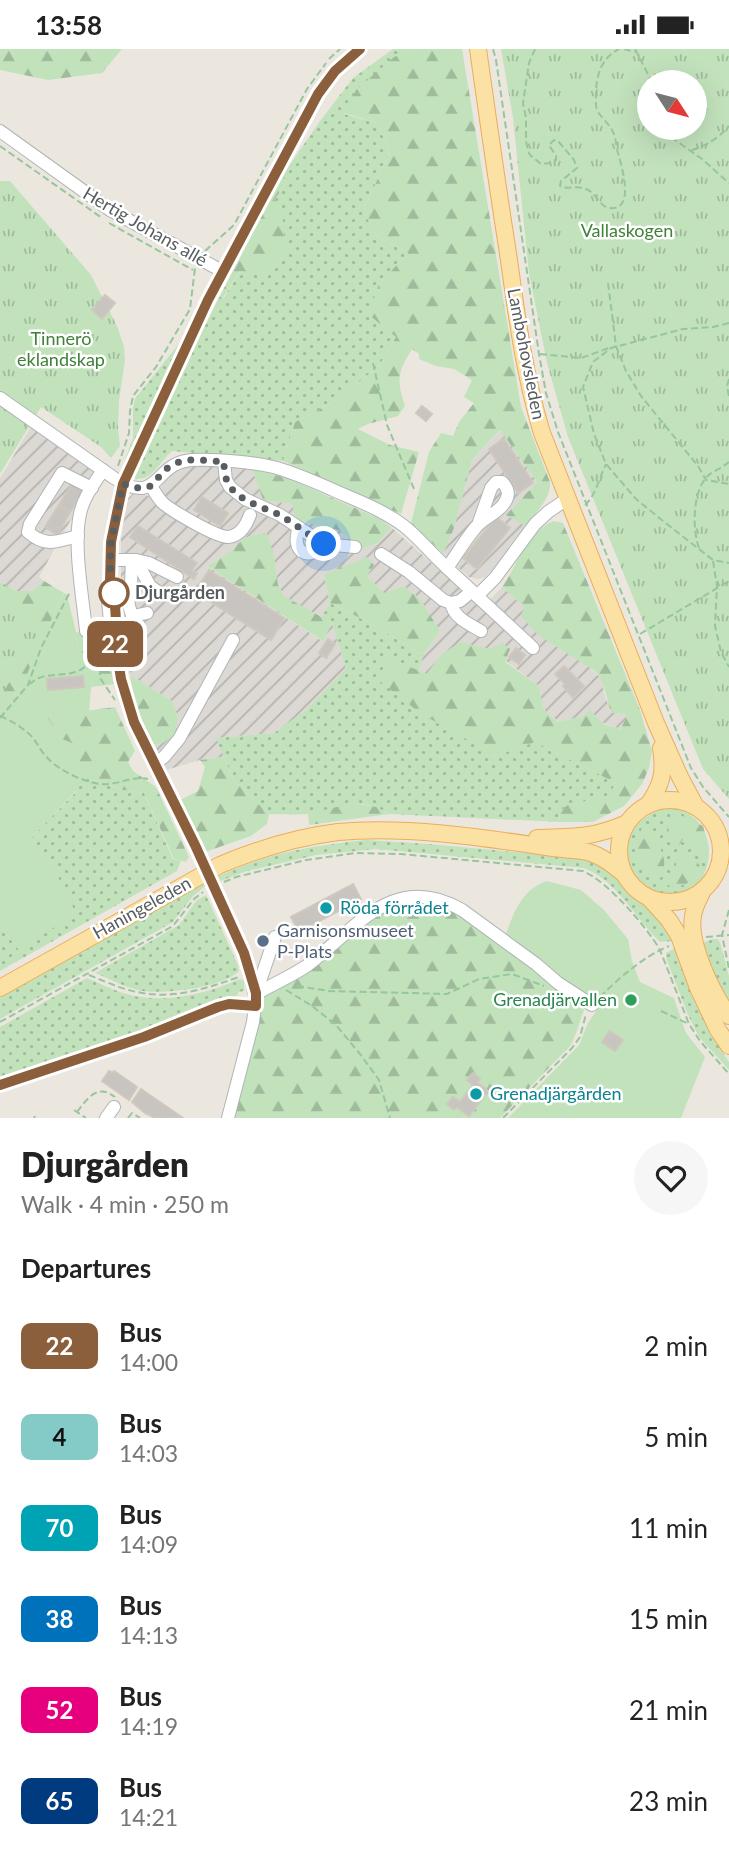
<!DOCTYPE html>
<html lang="en">
<head>
<meta charset="utf-8">
<style>
  :root { --surface:#fff; --page:#f6f6f6; --text:#222; --muted:#767676 }
  body { margin:0; font-family:Lato,sans-serif; background:var(--page); color:var(--text); height:100vh; display:flex; flex-direction:column; font-size:26px; white-space:nowrap }
  * { box-sizing:border-box; margin:0 }
  p { font-size:23px; color:var(--muted) }
  .icon { flex:none; width:38px; height:38px; fill:none; stroke:currentColor; stroke-width:2; stroke-linecap:round; stroke-linejoin:round }
  .map { position:relative; height:1069px; overflow:hidden }
  .sheet { display:flex; flex-direction:column; background:var(--surface); flex:1 }
  .sheet>* { flex:none }
  .badge { padding:0 14px; border-radius:10px; font-size:24px; line-height:46px }
  .needle { width:46px; rotate:126deg }
  .buttons { position:absolute; left:637px; top:21px; display:grid; gap:14px }
  .buttons a { display:grid; place-items:center; width:70px; height:70px; border-radius:50%; background:var(--surface); box-shadow:0 7px 28px #0002; font-size:35px }
  .you { position:absolute; width:35px; height:35px; margin:-18px; border:5px solid #fff; border-radius:50%; background:#1a73e8; box-shadow:0 0 0 10px #1a73e833 }
  .map>.badge { position:absolute; translate:-50% -50%; box-shadow:0 0 0 4px #fff }
  h2 { padding:0 21px; font-size:26px; line-height:63px }
  .round { display:grid; place-items:center; flex:none; width:74px; height:74px; border-radius:37px; background:var(--page) }
  .overview { display:flex; align-items:center; justify-content:space-between; height:119px; padding:0 21px }
  h1 { font-size:33px; font-weight:800; line-height:52px }
  ul { padding:0; list-style:none }
  li { display:flex; align-items:center; gap:21px; height:91px; padding:0 21px }
  li div { flex:1 }
  li b { display:block; font-size:26px }
  li em { font-style:normal }
  li .badge { min-width:77px; font-weight:700; text-align:center }
  .status { display:flex; justify-content:space-between; align-items:center; height:49px; padding:0 35px; background:var(--surface); direction:ltr }
  .status svg { height:19px; fill:currentColor }
  .map>svg:first-child { display:block }
</style>
</head>
<body>
<div class="status"><b>13:58</b><svg viewBox="0 0 49 12"><path d="M0 12V9h3v3zM5 12V6h3v6zM10 12V3h3v9zM15 12V0h3v12zM26 1h20v11H26zM47 4h2v5h-2z"/></svg></div>
<div class="map">
<svg width="729" height="1069" viewBox="0 0 729 1069">
  <defs>
    <pattern id="industrial-furrows" width="10" height="10" patternUnits="userSpaceOnUse" patternTransform="scale(1.75)"><rect width="10" height="10" fill="#dcd9d4"/><path d="M-1 1l2-2M0 10L10 0M9 11l2-2" fill="none" stroke="#b5b3af"/></pattern>
    <pattern id="grass-dots" width="8" height="8" patternUnits="userSpaceOnUse" patternTransform="scale(1.75)"><rect width="8" height="8" fill="#c2e2bc"/><path d="M2 2h.1M6 6h.1" fill="none" stroke="#a0ba9c" stroke-width="1.8" stroke-linecap="round"/></pattern>
    <pattern id="forest-firs" width="22" height="20" patternUnits="userSpaceOnUse" patternTransform="scale(1.75)"><rect width="22" height="20" fill="#c2e2bc"/><path d="M5 1l3.5 6h-7zM16 11l3.5 6h-7z" fill="#a0ba9c"/></pattern>
    <pattern id="park-tufts" width="24" height="20" patternUnits="userSpaceOnUse" patternTransform="scale(1.75)"><rect width="24" height="20" fill="#c2e2bc"/><path d="M3 7l-1-3M5 7V3M7 7l1-3M15 17l-1-3M17 17v-4M19 17l1-3" fill="none" stroke="#a0ba9c"/></pattern>
  </defs>
  <rect width="100%" height="100%" fill="#ebe7df"/>
  <g fill="url(#industrial-furrows)">
    <path d="M32,376L98,422L39,528L44,532L32,542H17L0,533V429Z"/>
    <path d="M501,381L537,433L507,465L525,477L499,514L485,528L478,530L469,528L443,505L454,479L472,411Z"/>
    <path d="M199,417L252,420L263,451L292,455L298,471L338,481L362,500L378,494L391,478L482,559L502,538L602,630L604,644L611,663L627,666L621,680L583,667L559,673L543,660L539,637L490,600L441,606L427,625L419,622L423,606L440,582L420,550L404,537L384,545L367,527L324,525L330,554L321,569L284,547L278,536L274,507L246,488L224,507L207,517L322,592L332,574L346,620L305,662L274,684L217,689L224,708L200,711L166,721L154,695H161L178,668L172,652L130,626L121,535V490L127,450L134,444L149,447L157,442L171,425L183,418Z"/>
  </g>
  <g fill="url(#grass-dots)">
    <path d="M393,0H411L394,8L344,65L377,74L390,103L363,162L378,188L408,204L379,235L396,288L379,317L337,351L295,373L283,412L172,402C159,413 152,434 133,429L173,338L220,247L223,250L241,221L274,151L287,133L282,127L320,72L353,29Z"/>
    <path d="M181,292L161,334L158,348L134,399L123,416L133,389V359L135,350Z"/>
    <path d="M330,554L368,573L423,606L419,622L388,609L495,707L535,693L617,734L607,748L559,763L560,773L389,765C357,745 341,761 308,765C296,766 282,765 269,765L234,732L216,689L274,684L305,662L346,620L332,574L321,569Z"/>
    <path d="M77,726L123,741L144,744L173,810L181,812L177,822L0,922V877L19,901L53,818L26,794L76,743V728Z"/>
    <path d="M668,758C729,764 718,859 661,844C649,841 638,834 632,822C616,791 638,766 668,758Z"/>
    <path d="M366,791L429,795L590,810L605,818L662,873L673,892L660,893C635,869 617,832 584,819L376,800L316,806L247,822L204,838L193,847L173,873L0,970V949C51,920 102,890 154,861C188,843 223,822 260,811C295,799 330,795 366,791Z"/>
    <path d="M206,846L238,916L239,922C222,939 165,945 142,942C126,939 110,930 95,924L179,876L196,852Z"/>
    <path d="M713,890H717L720,893L729,927V955L715,931L701,894Z"/>
    <path d="M675,899L711,986L729,1013V1021L699,988L688,966L666,909V904Z"/>
    <path d="M87,929C99,934 111,940 123,944C162,956 203,946 240,930L244,932V942L238,943V946L189,963L139,984L0,1029V978Z"/>
  </g>
  <g fill="url(#forest-firs)">
    <path d="M0,0H122L102,24L48,31L0,21Z"/>
    <path d="M411,0H462L521,358L550,433C551,451 535,464 525,477L506,466L537,433L500,381L472,411L454,479L443,505L411,474L429,403L441,384L453,387L459,373L474,354L464,348L472,331L454,320L436,317L419,310V305L412,300C398,323 396,330 405,357L398,367L368,375L358,380L390,396L419,403L401,465L283,412L295,373L337,351L379,317L396,288L368,265L379,235L408,204L378,188L363,162L390,103L377,74L344,64L356,41L394,8Z"/>
    <path d="M282,127L287,133L274,151L282,157L285,202L264,228L240,222L222,250L220,247Z"/>
    <path d="M252,420L287,429L380,470L391,478L378,494L362,500L338,481L297,471L292,455L263,451Z"/>
    <path d="M553,472L563,474L640,661L652,702L649,719L642,735L624,757L593,773H560L559,763L569,755L607,748L616,734L535,693L496,707L420,664L378,631L388,609L427,625L441,606L460,593L490,600L502,594L510,600L505,613L539,637L543,660L558,673L583,667L590,661L604,675L621,680L627,666L611,663C606,649 605,632 595,622L538,586L521,567L524,558L502,538C518,515 526,485 553,472Z"/>
    <path d="M267,484L274,507L278,536L284,547L332,574L323,592L207,517L224,507L246,488Z"/>
    <path d="M367,508L374,516L367,527L384,544L404,537L420,550L440,582L423,606L368,573L330,554L324,525Z"/>
    <path d="M44,532L64,544L50,574L44,582L24,634L0,663V533L17,542H32Z"/>
    <path d="M76,583L110,592L115,635L91,638L93,607L78,603Z"/>
    <path d="M130,626L172,652L178,668L175,686L161,695H154C141,673 134,651 130,626Z"/>
    <path d="M115,658L135,702L128,713L133,722L156,738L189,808L186,813L174,810L144,744L123,741L77,726L67,714L60,689L46,667Z"/>
    <path d="M224,708L234,732L269,765L267,775L251,787L205,803L180,751L198,742L205,718L200,711Z"/>
    <path d="M353,754L376,758L389,765L309,776L308,765Z"/>
    <path d="M678,765L703,777L709,799L707,803L701,804L696,800L694,794L683,790L680,795L674,797L670,794C664,779 667,776 678,765Z"/>
    <path d="M642,779L652,780L658,788C658,802 666,804 664,819L655,826L643,823C631,808 635,795 642,779Z"/>
    <path d="M683,804C691,808 701,813 702,823C687,838 680,838 660,836V833C668,822 677,824 677,808Z"/>
    <path d="M415,854H436L453,860L491,885L585,959C579,973 577,985 570,997L500,1069H234L260,964L263,945L369,871L395,858Z"/>
  </g>
  <g fill="url(#park-tufts)" fill-rule="evenodd">
    <path d="M501,0H729V750L703,720L568,388L547,314L529,224L513,69ZM649,33H695V79H649Z"/>
    <path d="M0,132H10L91,226L117,277L124,298L125,311L119,352L118,378L120,397L111,409L101,398L41,358L0,425Z"/>
    <path d="M0,550L45,577L0,648Z"/>
  </g>
  <g fill="#c2e2bc">
    <path d="M64,544L67,546L76,583L78,603L94,607L89,662L47,667L60,689L72,694L67,713L77,726L76,728V742L27,794L53,818L76,864L19,901L0,877V663L24,634L44,581L50,574Z"/>
    <path d="M547,832L581,841L604,861L628,890L632,912L640,933L674,949L686,984L705,1008L681,1069H508L579,996L588,974L599,958L506,885C514,863 522,840 547,832Z"/>
  </g>
  <g fill="#c8c4bf" stroke="#cfc8be" stroke-width="2">
    <path d="M105,246L115,254L102,270L92,261Z"/>
    <path d="M422,357L432,365L426,372L416,364Z"/>
    <path d="M504,390L533,434L518,444L489,400Z"/>
    <path d="M73,434L84,441L70,463L59,456Z"/>
    <path d="M202,448L228,464L220,477L194,461Z"/>
    <path d="M59,456L70,463L57,486L45,478Z"/>
    <path d="M496,468L510,479L477,520L463,509Z"/>
    <path d="M138,477L197,514L192,521L197,524L194,530L130,488Z"/>
    <path d="M209,521L284,569L271,591L195,543Z"/>
    <path d="M328,590L335,595L326,609L319,604Z"/>
    <path d="M516,599L525,606L519,615L509,608Z"/>
    <path d="M564,617L584,637L573,649L563,637L565,635L555,625Z"/>
    <path d="M83,627L84,638L48,641L47,630Z"/>
    <path d="M353,835L361,850L299,883L291,868Z"/>
    <path d="M610,982L623,991L615,1002L602,993Z"/>
    <path d="M109,1022L113,1024L114,1022L137,1038L129,1051L102,1032Z"/>
    <path d="M473,1024L480,1030L477,1033L488,1042L469,1067L457,1058L454,1061L447,1055L453,1048L460,1053L473,1036L467,1031Z"/>
    <path d="M141,1040L183,1069H155L145,1064L132,1053Z"/>
  </g>
  <g fill="none" stroke-linecap="round" stroke-linejoin="round">
    <g stroke="#b0b4b7" stroke-width="14">
      <g id="minor">
        <path d="M0,82L110,161L222,222"/>
        <path d="M0,349L114,429C160,459 153,413 192,411C215,410 256,413 277,419C301,426 324,437 347,447C366,455 387,464 404,477C418,488 429,502 442,514C453,525 466,536 477,547L495,529L535,475L548,463L567,450"/>
        <path d="M224,413L226,431L230,438L245,450L280,466L324,495L355,498"/>
        <path d="M151,437C155,443 158,450 164,455C174,463 216,488 228,488C240,487 246,477 250,466"/>
        <path d="M299,479C290,502 308,514 324,495"/>
        <path d="M78,487C57,492 46,499 28,483L30,475L62,424L92,439"/>
        <path d="M381,505L409,523L443,551L451,554L460,552L472,542"/>
        <path d="M110,511H136L149,514L177,528"/>
        <path d="M132,511L131,535L128,546L129,557L135,576L136,597"/>
        <path d="M136,511L150,537L161,545"/>
        <path d="M447,519C457,505 465,491 476,478C484,468 499,464 505,453C510,445 508,439 502,433H496L491,439L478,476"/>
        <path d="M477,547L533,599"/>
        <path d="M451,554C454,569 469,575 481,582"/>
        <path d="M133,567L147,564"/>
        <path d="M86,582C83,550 73,496 80,465C83,449 94,435 103,421"/>
        <path d="M155,714L164,708L179,690L233,591"/>
        <path d="M195,796L134,673L121,630L113,578L110,572L107,542L110,533L111,493L123,435L208,251L318,45L335,21L360,0"/>
        <path d="M220,851L244,904L256,950L253,973L228,1069"/>
        <path d="M256,944L275,888"/>
        <path d="M256,945C273,935 292,927 308,916C356,880 394,821 462,861L536,915L558,934L592,956"/>
        <path d="M0,1036L144,988L218,958L229,955L255,957"/>
        <path d="M106,1069L114,1058"/>
      </g>
    </g>
    <g stroke="#ebad58" stroke-width="18">
      <g id="major">
        <path d="M478,0C488,71 498,141 509,211C517,270 525,328 542,384L656,674L680,728L696,758"/>
        <circle cx="670" cy="802" r="51"/>
        <path d="M648,756C662,735 665,724 661,699"/>
        <path d="M537,789C574,788 593,789 627,774"/>
        <path d="M703,841C699,850 694,858 693,867C688,895 713,945 729,967"/>
        <path d="M650,850L669,871L679,887L698,939L718,981L729,997"/>
        <path d="M0,939L220,816C258,800 297,788 338,783C404,777 480,788 546,798C560,801 574,800 588,803C602,807 613,816 624,825"/>
      </g>
    </g>
    <g stroke="#97c69e" stroke-width="2" stroke-dasharray="7 3.5" stroke-linecap="butt">
      <path d="M493,0L496,11L539,305L546,344L558,383L691,719L703,738L729,768"/>
      <path d="M535,0L529,14L523,54L526,69V92L528,102L530,106L541,115L552,114L556,111V107L549,96L554,91L558,92L574,111L577,119L561,132L560,137C568,141 577,136 586,140C596,143 599,158 610,159C636,162 621,115 618,104C616,97 616,89 613,83C609,74 601,69 597,61C595,56 596,50 596,45C596,27 601,9 619,0"/>
      <path d="M624,0L635,3"/>
      <path d="M635,0L652,33"/>
      <path d="M329,10L340,0"/>
      <path d="M666,79L671,88L702,110L729,134"/>
      <path d="M0,97L102,169"/>
      <path d="M692,101C706,97 720,88 729,77"/>
      <path d="M109,174L193,221"/>
      <path d="M205,202L234,176L307,40L326,14"/>
      <path d="M608,234L616,297L626,322L641,347L698,417L706,431L729,435"/>
      <path d="M729,274L713,278L683,280L611,299L593,313L583,338L594,385L606,415L636,450L663,472L713,511L729,514"/>
      <path d="M540,305L581,309L609,299"/>
      <path d="M373,314L387,376L414,440"/>
      <path d="M729,330L727,337L729,348"/>
      <path d="M118,417L129,384L130,362L133,347L156,318L190,260L195,219"/>
      <path d="M585,456C595,448 600,427 606,415"/>
      <path d="M699,499C692,480 692,439 710,425C716,421 723,418 729,413"/>
      <path d="M713,512L717,537L715,577L721,603L729,618"/>
      <path d="M100,577V629L115,651"/>
      <path d="M640,585L729,532"/>
      <path d="M29,635C33,633 35,630 39,629C53,623 84,630 89,610C91,605 89,599 88,593"/>
      <path d="M0,667C10,671 20,677 28,684C35,689 38,698 44,705C56,720 77,730 95,734C116,739 129,726 148,730"/>
      <path d="M0,669L28,636L41,599L70,543"/>
      <path d="M224,833L236,828L306,811L355,804L401,805L583,822C607,832 647,878 660,901L689,975L700,992L729,1025"/>
      <path d="M729,861L722,886L729,920"/>
      <path d="M706,888L729,886"/>
      <path d="M89,926C106,933 124,941 142,944C176,950 207,939 239,928"/>
      <path d="M297,937L329,942L447,945L479,930L512,925L544,937"/>
      <path d="M286,941L312,957L336,976L360,1005L379,1031L390,1069"/>
      <path d="M600,948C620,928 643,908 669,897"/>
      <path d="M661,962L689,975"/>
      <path d="M0,973L173,877L194,850L203,843"/>
      <path d="M74,1061L86,1069"/>
      <path d="M77,1063C87,1050 97,1034 115,1048"/>
      <path d="M34,1069L35,1067"/>
      <path d="M128,1069L132,1064L140,1069"/>
      <path d="M503,1069L572,999L580,988L586,965"/>
    </g>
    <use href="#minor" stroke="#fff" stroke-width="12"/>
    <use href="#major" stroke="#fce1a4" stroke-width="16"/>
    <g stroke="#b0b4b7" stroke-width="14" stroke-linecap="butt">
      <path id="minor-bridge" d="M195,796L220,851"/>
    </g>
    <use href="#minor-bridge" stroke="#fff" stroke-width="12"/>
  </g>
  <g fill="none" stroke-linecap="round" stroke-linejoin="round">
    <g stroke="#fff" stroke-width="16">
      <path id="line" d="M0,1036L144,988L218,958L229,955L256,957V944L244,904L195,796L134,673L121,630L113,578L116,572L114,541L110,533L111,493L123,435L208,251L318,45L335,22L360,0"/>
    </g>
    <use href="#line" stroke="#8b5e3c" stroke-width="10"/>
    <path stroke="#585d60" stroke-width="7" stroke-dasharray="0 12.6" d="M114,544L110,533L111,493L123,435C160,448 150,427 174,415C189,408 208,412 224,413C224,422 225,431 231,439C244,455 266,458 283,468C297,476 310,487 324,495"/>
  </g>
  <circle fill="#fff" stroke="#8b5e3c" stroke-width="3.5" cx="114" cy="544" r="14"/>
  <g fill="#0f9aa8" stroke="#fff" stroke-width="2.5">
    <circle cx="326" cy="859" r="7"/>
    <circle cx="476" cy="1045" r="7"/>
  </g>
  <circle fill="#5c6f8a" stroke="#fff" stroke-width="2.5" cx="263" cy="892" r="7"/>
  <circle fill="#2e9e5b" stroke="#fff" stroke-width="2.5" cx="631" cy="951" r="7"/>
  <g text-anchor="middle" stroke-width="5" stroke-linejoin="round" paint-order="stroke">
    <g font-size="18" fill="#585d60" stroke="#fff">
      <text transform="translate(145 178) rotate(30)" y="6">Hertig Johans allé</text>
      <text transform="translate(526 305) rotate(79)" y="6">Lambohovsleden</text>
      <text transform="translate(142 859) rotate(-29)" y="6">Haningeleden</text>
    </g>
    <g font-size="18" fill="#3e8137" stroke="#fff">
      <text x="627" y="188">Vallaskogen</text>
      <text x="61" y="296">Tinnerö<tspan x="61" dy="21">eklandskap</tspan></text>
    </g>
    <g font-size="18" font-weight="bold" fill="#585d60" stroke="#fff" text-anchor="start">
      <text x="135" y="550">Djurgården</text>
    </g>
    <g font-size="18" fill="#0d838f" stroke="#fff" text-anchor="start">
      <text x="340" y="865">Röda förrådet</text>
      <text x="490" y="1051">Grenadjärgården</text>
    </g>
    <g font-size="18" fill="#4e5e75" stroke="#fff" text-anchor="start">
      <text x="277" y="888">Garnisonsmuseet<tspan x="277" dy="21">P-Plats</tspan></text>
    </g>
    <g font-size="18" fill="#27864d" stroke="#fff" text-anchor="end">
      <text x="617" y="957">Grenadjärvallen</text>
    </g>
  </g>
</svg>
<div class="buttons">
<a><svg class="needle" viewBox="-14 -14 28 28"><path d="M0-13l5 13h-10z" fill="#e53935"/><path d="M0 13l5-13h-10z" fill="#767676"/></svg></a>
</div>
<div class="you" style="left:324px;top:495px"></div>
<b class="badge" style="left:115px;top:595px;background:#8b5e3c;color:#fff">22</b>
</div>
<section class="sheet">
<div class="overview"><div><h1>Djurgården</h1><p>Walk · 4 min · 250 m</p></div><a class="round"><svg class="icon" aria-label="heart" viewBox="0 0 24 24"><path d="M12 20l-8-8c-3-5 5-10 8-4 3-6 11-1 8 4z"/></svg></a></div>
<h2>Departures</h2>
<ul>
<li><span class="badge" style="background:#8b5e3c;color:#fff">22</span><div><b>Bus</b><p>14:00</p></div><em>2 min</em></li>
<li><span class="badge" style="background:#84cac6;color:#111">4</span><div><b>Bus</b><p>14:03</p></div><em>5 min</em></li>
<li><span class="badge" style="background:#00a3b4;color:#fff">70</span><div><b>Bus</b><p>14:09</p></div><em>11 min</em></li>
<li><span class="badge" style="background:#0072bc;color:#fff">38</span><div><b>Bus</b><p>14:13</p></div><em>15 min</em></li>
<li><span class="badge" style="background:#e6007e;color:#fff">52</span><div><b>Bus</b><p>14:19</p></div><em>21 min</em></li>
<li><span class="badge" style="background:#003b80;color:#fff">65</span><div><b>Bus</b><p>14:21</p></div><em>23 min</em></li>
</ul>
</section>
</body>
</html>
